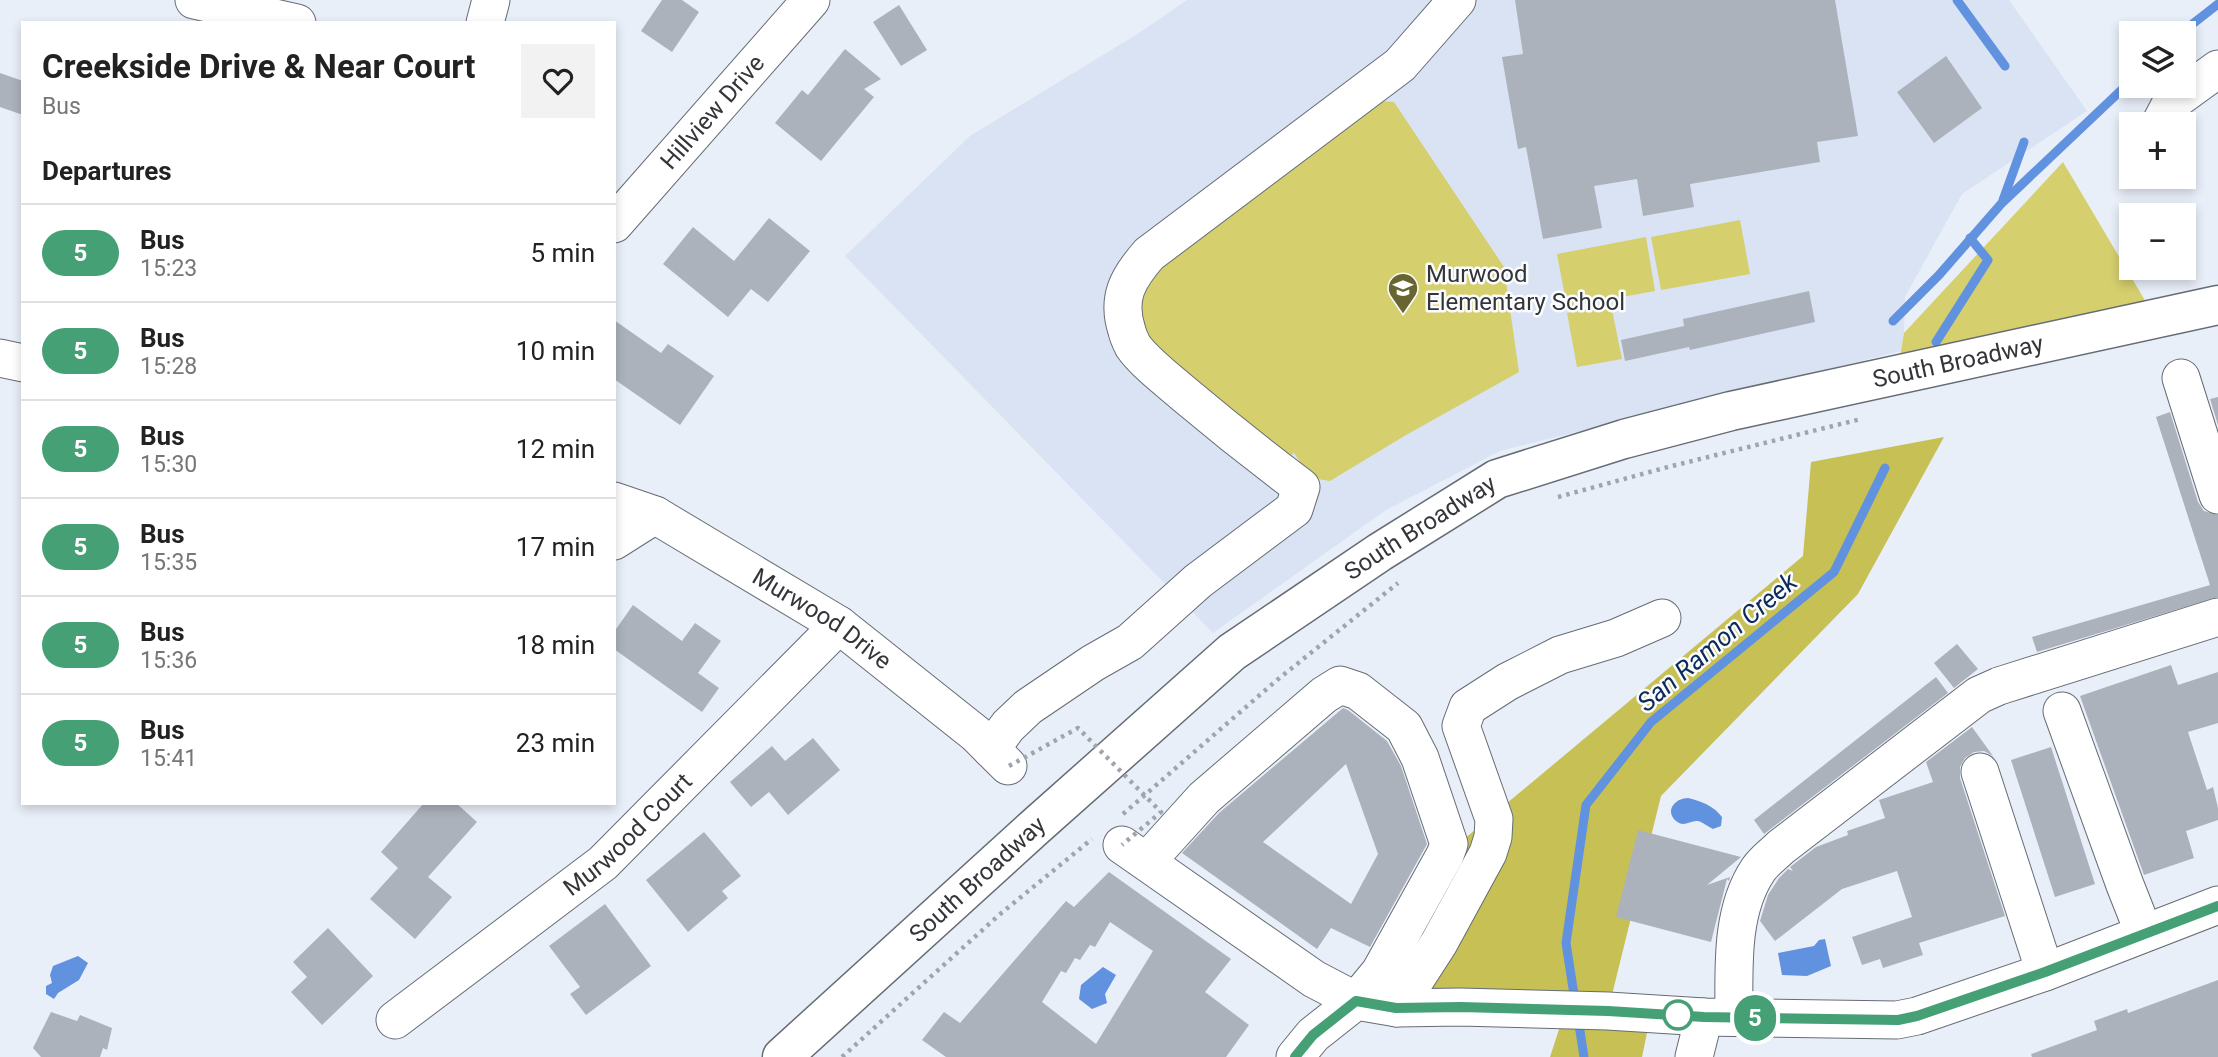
<!DOCTYPE html>
<html lang="en">
<head>
<meta charset="utf-8">
<style>
  :root { --surface:#fff; --page:#f2f2f2; --text:#222; --muted:#767676; --line:#e0e0e0 }
  body { margin:0; font-family:Roboto,sans-serif; background:var(--page); color:var(--text); height:100vh; display:flex; flex-direction:column; font-size:26px; white-space:nowrap }
  * { box-sizing:border-box; margin:0 }
  p { font-size:23px; color:var(--muted) }
  .icon { flex:none; width:38px; height:38px; fill:none; stroke:currentColor; stroke-width:2; stroke-linecap:round; stroke-linejoin:round }
  .map { position:relative; flex:1; overflow:hidden }
  .side { position:absolute; left:21px; top:21px; width:595px; height:784px; display:flex; flex-direction:column; background:var(--surface); border-radius:0px; box-shadow:0 4px 10px #0003 }
  .side>* { flex:none }
  .badge { padding:0 14px; border-radius:23px; font-size:24px; line-height:46px }
  .controls { position:absolute; left:2119px; top:21px; display:grid; gap:14px }
  .controls a { display:grid; place-items:center; width:77px; height:77px; border-radius:0px; background:var(--surface); box-shadow:0 4px 10px #0003; font-size:35px }
  .map>.badge { position:absolute; translate:-50% -50%; box-shadow:0 0 0 4px #fff }
  h2 { padding:0 21px; font-size:26px; line-height:63px }
  .round { display:grid; place-items:center; flex:none; width:74px; height:74px; border-radius:0px; background:var(--page) }
  .head { display:flex; align-items:center; justify-content:space-between; height:119px; padding:0 21px }
  h1 { font-size:33px; font-weight:700; line-height:52px }
  ul { padding:0; list-style:none }
  li { display:flex; align-items:center; gap:21px; height:98px; padding:0 21px; border-top:2px solid var(--line) }
  li div { flex:1 }
  li b { display:block; font-size:26px }
  li em { font-style:normal }
  li .badge { min-width:77px; font-weight:700; text-align:center }
  .map>svg:first-child { display:block }
</style>
</head>
<body>
<div class="map">
<svg width="2218" height="1057" viewBox="0 0 2218 1057">
  <rect width="100%" height="100%" fill="#e9eff9"/>
  <path fill="#d9e3f3" d="M1187,0H2009L2087,111L1962,194L1905,297L1904,333L1901,351L1500,451L1386,510L1213,633L845,256L970,136L1139,33Z"/>
  <g fill="#d5cf6e">
    <path d="M1381,101L1394,102L1504,267L1519,372L1406,435L1330,481L1311,478L1294,453L1280,464L1139,355L1129,284Z"/>
    <path d="M2063,162L2156,319L1897,374L1904,333Z"/>
    <path d="M1740,220L1750,274L1661,290L1651,237Z"/>
    <path d="M1646,237L1655,291L1567,307L1557,254Z"/>
    <path d="M1611,305L1622,359L1577,367L1567,313Z"/>
  </g>
  <path fill="#c7c055" d="M1944,437L1858,594L1661,796L1608,1011L1651,1014L1642,1057H1550L1565,1011L1460,1007L1380,972L1445,855L1803,556L1811,462Z"/>
  <g fill="#6192e0">
    <path d="M1688,798C1701,801 1714,806 1722,817L1721,826L1713,829C1708,827 1703,822 1698,821C1690,820 1684,828 1676,821C1664,810 1676,798 1688,798Z"/>
    <path d="M1825,939L1831,966L1807,976L1782,975L1778,953L1814,946L1819,940Z"/>
    <path d="M78,956L88,963L79,980L58,993L54,999L46,994V986L52,983L50,975L53,966Z"/>
    <path d="M1103,967L1116,975L1105,994L1107,1003L1092,1009L1079,999L1081,985Z"/>
  </g>
  <g fill="none" stroke-linecap="round" stroke-linejoin="round">
    <g stroke="#6192e0" stroke-width="9">
      <path d="M1957,0L2005,66"/>
      <path d="M2181,33L2218,4"/>
      <path d="M2003,200L2024,142"/>
      <path d="M1893,321L1939,275L2001,204L2132,80"/>
      <path d="M1936,342L1988,260L1970,238"/>
      <path d="M1575,1001L1566,943L1586,805L1651,722L1834,572L1885,468"/>
      <path d="M1578,1018L1584,1057"/>
    </g>
  </g>
  <g fill="#acb2bb" fill-rule="evenodd">
    <path d="M662,0H682L699,12L672,52L641,31Z"/>
    <path d="M1515,0H1835L1858,136L1817,142L1820,162L1690,184L1694,207L1643,216L1637,179L1594,186L1602,228L1543,239L1526,147L1518,149L1502,57L1523,54Z"/>
    <path d="M899,5L927,50L901,66L873,22Z"/>
    <path d="M845,49L881,79L864,89L874,97L821,161L775,123L802,90L808,95Z"/>
    <path d="M1946,56L1982,108L1934,143L1897,92Z"/>
    <path d="M0,73L23,81V115L0,107Z"/>
    <path d="M769,218L810,251L768,302L751,289L728,317L663,264L693,227L734,261Z"/>
    <path d="M1809,291L1815,322L1690,350L1689,347L1625,361L1621,340L1684,326L1683,319Z"/>
    <path d="M614,320L661,353L668,344L714,376L680,425L614,379Z"/>
    <path d="M2218,397V425L2210,399Z"/>
    <path d="M2170,412L2198,502L2204,511L2218,515V597L2037,652L2032,637L2210,585L2156,417Z"/>
    <path d="M633,605L682,641L695,623L721,641L698,673L719,688L702,712L614,649V632Z"/>
    <path d="M1957,644L1978,669L1954,688L1934,663Z"/>
    <path d="M2171,665L2178,685L2218,672V723L2188,732L2207,790L2213,787L2218,808V820L2186,831L2194,858L2144,875L2080,696Z"/>
    <path d="M1936,677L1948,693L1764,834L1754,820Z"/>
    <path d="M1343,708L1348,710L1387,741L1401,766L1427,844L1370,947L1331,928L1317,949L1182,853L1219,813ZM1346,764L1378,854L1351,904L1263,842Z"/>
    <path d="M1972,727L1993,756L1984,751L1974,752L1965,758L1960,767V778L2005,916L1919,943L1923,955L1883,968L1880,959L1862,965L1852,937L1912,917L1897,871L1842,889L1775,941L1760,921L1768,895L1779,878L1788,869L1793,871L1790,867L1816,847L1848,835L1847,831L1885,818L1879,800L1933,782L1926,762Z"/>
    <path d="M813,738L840,770L788,815L769,792L751,807L730,782L772,746L785,761Z"/>
    <path d="M2051,747L2095,884L2055,897L2011,760Z"/>
    <path d="M424,803H456L477,822L428,877L452,897L415,939L370,899L398,868L381,852Z"/>
    <path d="M1638,830L1741,857L1707,885L1730,877L1729,881L1727,879L1711,942L1616,917Z"/>
    <path d="M704,832L741,876L722,891L728,898L688,932L646,880Z"/>
    <path d="M1109,872L1231,959L1205,992L1249,1025L1226,1057H946L922,1040L944,1012L960,1023L1066,901L1074,907ZM1110,922L1153,951L1096,1044L1042,1002L1061,971L1066,973L1075,958L1080,960L1090,945L1095,947Z"/>
    <path d="M605,904L651,966L586,1015L570,994L580,987L549,946Z"/>
    <path d="M328,928L373,976L322,1025L291,992L307,977L293,962Z"/>
    <path d="M2218,980V1057H2032L2031,1054L2097,1030L2094,1021L2127,1009L2128,1013Z"/>
    <path d="M51,1012L77,1021L80,1015L112,1028L107,1050L103,1048L100,1057H41L33,1048Z"/>
  </g>
  <g fill="none" stroke-linecap="round" stroke-linejoin="round">
    <g stroke="#666c74" stroke-width="39">
      <g id="minor">
        <path d="M194,0L297,23"/>
        <path d="M485,23L491,0"/>
        <path d="M2160,124L2171,103L2218,69"/>
        <path id="s1" d="M614,224L811,0"/>
        <path d="M0,358L23,363"/>
        <path d="M2181,378L2218,495"/>
        <path id="s2" d="M614,501L655,515L839,625L976,734L1008,766"/>
        <path d="M614,541L655,515"/>
        <path d="M2062,711L2125,885L2144,933"/>
        <path d="M991,749L1008,726L1028,707L1093,663L1130,642L1198,581L1294,509L1301,487C1261,457 1222,426 1184,394C1169,381 1144,362 1133,346C1131,342 1128,336 1127,331C1116,298 1128,278 1149,254L1400,65L1457,0"/>
        <path d="M1980,772L2045,972"/>
        <path d="M1122,845L1314,979L1356,1001L1380,972L1445,855L1449,844L1420,758L1404,727L1358,691L1340,685L1324,695L1204,798L1147,861"/>
        <path d="M1397,1008L1439,943L1488,853L1493,837L1494,819L1461,726L1468,707L1507,682L1560,655L1616,638L1662,618"/>
        <path d="M1734,1017C1734,969 1730,912 1758,870C1764,861 1774,854 1781,847L1979,695L1999,686L2218,617"/>
        <path id="s3" d="M395,1020L603,863L839,625"/>
        <path d="M1295,1057L1313,1035L1356,1001L1397,1008L1460,1007L1608,1011L1704,1017L1897,1020L1917,1016L2045,972L2218,905"/>
        <path d="M1694,1057L1704,1017"/>
      </g>
    </g>
    <g stroke="#666c74" stroke-width="41">
      <g id="major">
        <path id="s4" d="M782,1057L1035,827L1232,652L1380,552L1497,479L1624,439L1731,411L2218,305"/>
      </g>
    </g>
    <g stroke="#a0a4ac" stroke-width="4.5" stroke-dasharray="3.5 5" stroke-linecap="butt">
      <path d="M1558,497L1668,467L1861,419"/>
      <path d="M1123,814L1277,680L1398,583"/>
      <path d="M842,1057L999,915L1092,839"/>
    </g>
    <use href="#minor" stroke="#fff" stroke-width="37"/>
    <use href="#major" stroke="#fff" stroke-width="38"/>
    <path stroke="#a0a4ac" stroke-width="4.5" stroke-dasharray="3.5 5" stroke-linecap="butt" d="M1009,766L1078,728L1161,812L1122,845"/>
  </g>
  <g fill="none" stroke-linecap="round" stroke-linejoin="round">
    <g stroke="#fff" stroke-width="16">
      <path id="line" d="M1295,1057L1313,1035L1356,1001L1396,1008L1460,1007L1608,1011L1704,1017L1898,1020L1917,1016L2045,972L2218,906"/>
    </g>
    <use href="#line" stroke="#46a076" stroke-width="10"/>
  </g>
  <defs>
    <g id="school-pin" transform="scale(1.575)"><path d="M0 17L-7.5 6A9.5 9.5 0 1 1 7.5 6Z" fill="#686531" stroke="#fbfcfe"/><path d="M0-5L7-2L0 1L-7-2ZM-4 1L0 2.5L4 1V4Q0 6-4 4Z" fill="#fff"/></g>
  </defs>
  <g fill-rule="evenodd">
    <use href="#school-pin" x="1403" y="288"/>
  </g>
  <circle fill="#fff" stroke="#46a076" stroke-width="3.5" cx="1678" cy="1015" r="14"/>
  <g text-anchor="middle" stroke-width="5" stroke-linejoin="round" paint-order="stroke">
    <g font-size="24" fill="#333539" stroke="#fbfcfe">
      <text dy="8" stroke="none"><textPath href="#s1" startOffset="149">Hillview Drive</textPath></text>
      <text dy="8" stroke="none"><textPath href="#s4" startOffset="1398">South Broadway</textPath></text>
      <text dy="8" stroke="none"><textPath href="#s4" startOffset="831">South Broadway</textPath></text>
      <text dy="8" stroke="none"><textPath href="#s2" startOffset="240">Murwood Drive</textPath></text>
      <text dy="8" stroke="none"><textPath href="#s3" startOffset="298">Murwood Court</textPath></text>
      <text dy="8" stroke="none"><textPath href="#s4" startOffset="264">South Broadway</textPath></text>
    </g>
    <g font-size="24" fill="#333539" stroke="#fbfcfe" text-anchor="start">
      <text x="1426" y="282">Murwood<tspan x="1426" dy="28">Elementary School</tspan></text>
    </g>
    <g font-size="26" font-style="italic" fill="#0b2a5b" stroke="#fbfcfe">
      <text transform="translate(1717 642) rotate(-40)" y="9">San Ramon Creek</text>
    </g>
  </g>
</svg>
<div class="controls">
<a><svg class="icon" aria-label="layers" viewBox="0 0 24 24"><path d="M12 4l9 5-9 5-9-5zM3 14l9 5 9-5"/></svg></a>
<a>+</a>
<a>−</a>
</div>
<b class="badge" style="left:1755px;top:1018px;background:#46a076;color:#fff">5</b>
<section class="side">
<div class="head"><div><h1>Creekside Drive &amp; Near Court</h1><p>Bus</p></div><a class="round"><svg class="icon" aria-label="heart" viewBox="0 0 24 24"><path d="M12 20l-8-8c-3-5 5-10 8-4 3-6 11-1 8 4z"/></svg></a></div>
<h2>Departures</h2>
<ul>
<li><span class="badge" style="background:#46a076;color:#fff">5</span><div><b>Bus</b><p>15:23</p></div><em>5 min</em></li>
<li><span class="badge" style="background:#46a076;color:#fff">5</span><div><b>Bus</b><p>15:28</p></div><em>10 min</em></li>
<li><span class="badge" style="background:#46a076;color:#fff">5</span><div><b>Bus</b><p>15:30</p></div><em>12 min</em></li>
<li><span class="badge" style="background:#46a076;color:#fff">5</span><div><b>Bus</b><p>15:35</p></div><em>17 min</em></li>
<li><span class="badge" style="background:#46a076;color:#fff">5</span><div><b>Bus</b><p>15:36</p></div><em>18 min</em></li>
<li><span class="badge" style="background:#46a076;color:#fff">5</span><div><b>Bus</b><p>15:41</p></div><em>23 min</em></li>
</ul>
</section>
</div>
</body>
</html>
